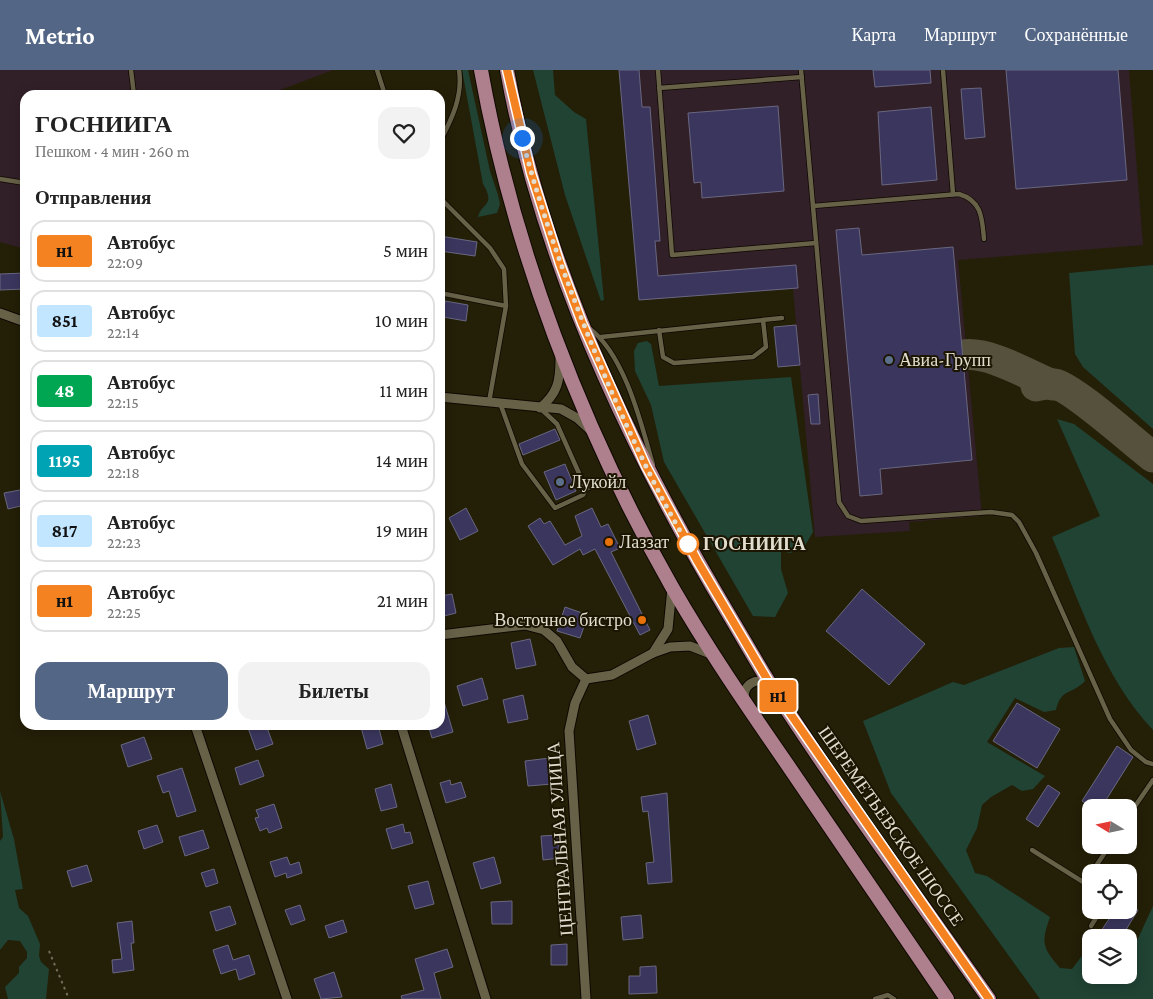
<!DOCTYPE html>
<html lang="ru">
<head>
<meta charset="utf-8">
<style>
  :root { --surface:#fff; --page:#f2f2f2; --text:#222; --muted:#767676; --line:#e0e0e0; --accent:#546685 }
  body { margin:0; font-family:"Crimson Pro",serif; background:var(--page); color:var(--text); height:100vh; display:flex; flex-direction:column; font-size:19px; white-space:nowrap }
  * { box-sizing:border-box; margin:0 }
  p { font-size:16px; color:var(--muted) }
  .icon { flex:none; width:28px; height:28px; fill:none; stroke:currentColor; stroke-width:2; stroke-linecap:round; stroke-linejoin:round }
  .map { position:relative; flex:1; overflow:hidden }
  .sheet { position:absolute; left:20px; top:20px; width:425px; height:640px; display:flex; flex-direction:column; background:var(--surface); border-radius:15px; box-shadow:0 2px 12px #0003 }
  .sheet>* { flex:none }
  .badge { padding:0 10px; border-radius:4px; font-size:18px; line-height:32px }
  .needle { width:32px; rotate:280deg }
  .tools { position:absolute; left:1082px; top:729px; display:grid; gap:10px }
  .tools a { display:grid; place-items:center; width:55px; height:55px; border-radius:10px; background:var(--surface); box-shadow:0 2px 12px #0003; font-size:25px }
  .you { position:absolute; width:25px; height:25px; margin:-12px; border:4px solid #fff; border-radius:50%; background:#1a73e8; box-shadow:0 0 0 8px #1a73e833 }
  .map>.badge { position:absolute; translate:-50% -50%; box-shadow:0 0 0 2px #fff }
  h2 { padding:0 15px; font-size:19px; line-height:45px }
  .round { display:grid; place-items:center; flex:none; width:52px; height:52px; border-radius:15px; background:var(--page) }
  .headline { display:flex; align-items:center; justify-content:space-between; height:85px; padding:0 15px }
  h1 { font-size:24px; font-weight:800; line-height:38px }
  .cta { display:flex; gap:10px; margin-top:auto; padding:10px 15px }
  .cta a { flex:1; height:58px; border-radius:15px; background:var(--accent); color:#fff; font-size:20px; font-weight:800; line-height:58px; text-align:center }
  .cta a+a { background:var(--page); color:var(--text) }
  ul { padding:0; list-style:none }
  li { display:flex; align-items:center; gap:15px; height:62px; margin:0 10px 8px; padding:0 5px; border:2px solid var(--line); border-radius:15px }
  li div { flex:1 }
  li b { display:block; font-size:19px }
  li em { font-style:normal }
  li .badge { min-width:55px; font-weight:700; text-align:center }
  header { display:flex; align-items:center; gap:30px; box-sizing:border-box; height:70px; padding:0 25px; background:var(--accent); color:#fff }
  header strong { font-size:24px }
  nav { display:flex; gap:28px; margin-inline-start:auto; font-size:18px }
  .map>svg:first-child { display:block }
</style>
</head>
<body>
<header>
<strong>Metrio</strong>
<nav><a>Карта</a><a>Маршрут</a><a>Сохранённые</a></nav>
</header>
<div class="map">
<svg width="1153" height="929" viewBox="0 0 1153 929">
  <rect width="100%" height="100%" fill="#241f07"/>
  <g fill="#322028">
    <path d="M0,0H333L267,25H25V177H18L0,172Z"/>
    <path d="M619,0H1129L1143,175L958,190L982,446L909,452L910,461L815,467L793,219L639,230Z"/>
  </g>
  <g fill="#204334">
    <path d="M462,0H468L490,101L498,125L500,134L497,143L478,147C482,132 496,136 483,114Z"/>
    <path d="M533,0H553L555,25L574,42L586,49L604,230L601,231L565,125Z"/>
    <path d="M1153,195V359L1083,297L1075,284L1069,203Z"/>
    <path d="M647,271L651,274L659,316L791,307L813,462L803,479L790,483L781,481V499L788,523L775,547L753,546L664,392L651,335L635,301L634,281L638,273Z"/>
    <path d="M1057,349L1074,354L1153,414V660C1103,607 1080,533 1052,467L1100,446Z"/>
    <path d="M1074,577L1085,611C1072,625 1061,618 1056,640L1044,642L1015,628L987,672L1045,706L1033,719L1022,721L1012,715L991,727L982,735L977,758L966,780L975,803L987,806L1050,847C1041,873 1042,877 1060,898L1072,899L1087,879L1091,882V905H1129V888L1153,836V929H1040L891,723L863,651L953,612L964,615L1059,578Z"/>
    <path d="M0,721L14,769L23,819L15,820L19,838L28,846L40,874L39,886L41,892L49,899L46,929H8L5,917L19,903V897L27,888V882L20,871L8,870L0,880V771L3,767Z"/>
  </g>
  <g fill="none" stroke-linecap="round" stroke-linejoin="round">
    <g stroke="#56513c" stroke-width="31">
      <path d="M963,285C989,281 1028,305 1053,315"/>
      <path d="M1036,316C1042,315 1048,313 1055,314C1075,319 1133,372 1153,387"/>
    </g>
  </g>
  <g fill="#3b365e" stroke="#696780">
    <path d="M619,0H639L642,37H650L660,171H655L658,206L796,195L798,218L639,230Z"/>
    <path d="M873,0H930L931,13L875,17Z"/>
    <path d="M1006,0H1118L1127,110L1016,119Z"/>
    <path d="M981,18L985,67L965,69L961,19Z"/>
    <path d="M778,36L784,121L702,128L701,112L694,113L688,43Z"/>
    <path d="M931,37L937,110L882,115L878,42Z"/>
    <path d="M859,158L862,185L953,177L972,390L880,399L882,424L860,426L836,160Z"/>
    <path d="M440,166L477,172L475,186L440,181Z"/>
    <path d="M25,203V219L0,220V204Z"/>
    <path d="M445,231L468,235L466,251L443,247Z"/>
    <path d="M796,255L800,295L778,297L774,257Z"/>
    <path d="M818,324L820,354H811L808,325Z"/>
    <path d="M555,359L560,370L523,385L519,374Z"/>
    <path d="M565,394L576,421L556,430L544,402Z"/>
    <path d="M25,419V435L8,439L4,423Z"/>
    <path d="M466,438L478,461L460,470L449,448Z"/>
    <path d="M592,438L601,457L608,454L620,478L611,482L650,560L640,565L595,479L583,485L580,479L553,495L528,456L540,448L544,454L550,451L565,475L582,466L575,446Z"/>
    <path d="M862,519L925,574L889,615L826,561Z"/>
    <path d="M452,524L456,543L440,547V526Z"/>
    <path d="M565,537L588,545L580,568L557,561Z"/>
    <path d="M530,569L536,595L516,599L511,573Z"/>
    <path d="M482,608L488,629L463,636L457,616Z"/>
    <path d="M442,625L453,662L432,668L428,655H440V626Z"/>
    <path d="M523,625L528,649L508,653L503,630Z"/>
    <path d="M1017,633L1060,659L1037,698L993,671Z"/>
    <path d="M648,645L656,674L637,680L629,651Z"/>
    <path d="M247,655H266L273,674L256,680Z"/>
    <path d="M369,655H378L383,674L367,679L361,657Z"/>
    <path d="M144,667L152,689L128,697L121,675Z"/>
    <path d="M1117,676L1133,687L1101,738H1092L1082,731Z"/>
    <path d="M550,688L552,714L528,716L525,691Z"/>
    <path d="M258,690L264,706L240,715L235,698Z"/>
    <path d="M182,698L196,741L177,747L169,721L163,723L157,706Z"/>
    <path d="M450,710L451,715L461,712L466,727L446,733L440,713Z"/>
    <path d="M391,714L397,737L381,741L375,719Z"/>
    <path d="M1048,715L1060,723L1038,757L1026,749Z"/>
    <path d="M667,723L672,812L648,814L646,793L654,792L648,741L643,742L641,727Z"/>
    <path d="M274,734L282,758L269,763L267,758L260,761L255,748L259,747L256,740Z"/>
    <path d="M403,754L405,763L410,762L413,773L392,779L386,759Z"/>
    <path d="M157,755L163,772L144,779L138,761Z"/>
    <path d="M203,760L209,778L185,786L179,767Z"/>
    <path d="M558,765L560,788L543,790L541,766Z"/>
    <path d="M287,787L290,795L299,792L302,803L287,808L286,803L275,807L270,792Z"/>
    <path d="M494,787L501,813L481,819L473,793Z"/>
    <path d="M87,795L92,811L72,817L67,801Z"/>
    <path d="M214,799L218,813L206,817L201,803Z"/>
    <path d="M428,811L434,834L415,839L408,816Z"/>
    <path d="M512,831V854H492L491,832Z"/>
    <path d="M300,835L305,850L291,855L285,840Z"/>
    <path d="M230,836L236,854L216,861L210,842Z"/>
    <path d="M1115,840H1138L1121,868H1112L1101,861Z"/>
    <path d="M641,845L643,868L623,870L621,847Z"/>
    <path d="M343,850L347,862L329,868L325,856Z"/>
    <path d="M132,851L134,873H131L134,900L113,903L112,890L122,889L117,853Z"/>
    <path d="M567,874V895H551V875Z"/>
    <path d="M228,875L233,890L249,885L255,904L239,910L236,899L221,904L213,880Z"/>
    <path d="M447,879L453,897L434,903L441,929H402L401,926L424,920L415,889Z"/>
    <path d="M656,896L657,923L629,924V906H640V897Z"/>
    <path d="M334,902L342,927L321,929L314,909Z"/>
  </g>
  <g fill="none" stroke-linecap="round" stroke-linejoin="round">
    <g stroke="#0e0800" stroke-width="6">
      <g id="lane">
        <path d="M131,0L134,25"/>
        <path d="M377,0L385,25"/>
        <path d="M658,0L672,185L816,173"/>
        <path d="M801,0L839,432L848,446L861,451L991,442L1012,445L1019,452L1036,483L1110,649L1131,680L1146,692L1153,694"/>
        <path d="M943,0L953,124"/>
        <path d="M659,18L802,7"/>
        <path d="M440,71C452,49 463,26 459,0"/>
        <path d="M0,109L25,113"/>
        <path d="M440,128L490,178L504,199L506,236"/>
        <path d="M813,136L959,124C982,131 982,148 984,169"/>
        <path d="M440,223L506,236L489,332"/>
        <path d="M589,258C625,285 641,353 653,395"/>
        <path d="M659,260L663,287L674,293L753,287L766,277L763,250"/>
        <path d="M601,267L782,248"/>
        <path d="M500,333L522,394L555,438L583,425L586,419"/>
        <path d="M540,338L557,354L586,419L612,408"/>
        <path d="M1129,745L1153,710"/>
        <path d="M1032,780L1091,817"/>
        <path d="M1092,802L1110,775"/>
        <path d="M1086,813L1091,804"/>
        <path d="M1091,856L1101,840"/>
        <path d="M875,929L888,925L894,929"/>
      </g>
    </g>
    <g stroke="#0e0800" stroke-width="11">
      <g id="street">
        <path d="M0,243L25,252"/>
        <path d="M440,327L561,339L577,348L590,360"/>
        <path d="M540,338C558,323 560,311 560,288"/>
        <path d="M440,565L525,555L544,560L557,571L572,597L586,609"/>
        <path d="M653,583L668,559L672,518"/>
        <path d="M586,609L575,633L569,661L586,929"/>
        <path d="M586,609L612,605L653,583L670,577L690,576L713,585"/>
        <path d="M745,631C741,615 757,605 770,615"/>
        <path d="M195,655L287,929"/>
        <path d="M401,655L486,929"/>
      </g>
    </g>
    <g stroke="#0e0800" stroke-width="16">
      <g id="primary">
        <path d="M481,0C513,179 582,359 672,517C707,578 747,636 787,694C840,772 894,851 947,929"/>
        <path d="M507,0C541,191 629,377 728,543C743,568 758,595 774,620C842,725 917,827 989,929"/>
      </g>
    </g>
    <path stroke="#726e5a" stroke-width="2" stroke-dasharray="2.5 4" stroke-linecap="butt" d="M49,881L69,929"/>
    <use href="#lane" stroke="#676148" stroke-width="4.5"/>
    <use href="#street" stroke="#676148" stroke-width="9"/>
    <use href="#primary" stroke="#ae7f8c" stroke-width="14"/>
  </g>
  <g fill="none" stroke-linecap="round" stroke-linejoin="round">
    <g stroke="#fff" stroke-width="11">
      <path id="line" d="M507,0L531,103L560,194L582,253L646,396L698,492L773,619L989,929"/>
    </g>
    <use href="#line" stroke="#f58220" stroke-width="8"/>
    <path stroke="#e1ded0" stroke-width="5" stroke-dasharray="0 9" d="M522,68C544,154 575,235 609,316C632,368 660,429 688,474"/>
  </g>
  <g fill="#5c6f8a" stroke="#1b1501" stroke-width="2">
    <circle cx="889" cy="290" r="5"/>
    <circle cx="560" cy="412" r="5"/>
  </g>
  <g fill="#e8710a" stroke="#1b1501" stroke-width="2">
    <circle cx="609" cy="472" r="5"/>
    <circle cx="642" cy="550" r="5"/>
  </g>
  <circle fill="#fff" stroke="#f58220" stroke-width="2.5" cx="688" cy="474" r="10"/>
  <g text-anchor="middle" stroke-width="4" stroke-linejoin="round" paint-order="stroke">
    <g font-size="18" fill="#e1ded0" stroke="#1b1501" text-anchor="start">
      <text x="899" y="296">Авиа-Групп</text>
      <text x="570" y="418">Лукойл</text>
      <text x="619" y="478">Лаззат</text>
      <text x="632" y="556" text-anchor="end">Восточное бистро</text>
    </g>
    <g font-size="18" font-weight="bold" fill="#e1ded0" stroke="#1b1501" text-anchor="start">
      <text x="703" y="480">ГОСНИИГА</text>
    </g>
    <g font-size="18" fill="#e1ded0" stroke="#1b1501">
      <text transform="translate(891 756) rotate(55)" y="6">ШЕРЕМЕТЬЕВСКОЕ ШОССЕ</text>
      <text transform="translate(560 769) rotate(-94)" y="6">ЦЕНТРАЛЬНАЯ УЛИЦА</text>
    </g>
  </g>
</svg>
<div class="tools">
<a><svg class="needle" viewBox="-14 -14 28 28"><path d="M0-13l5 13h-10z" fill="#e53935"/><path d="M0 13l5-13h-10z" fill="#767676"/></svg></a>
<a><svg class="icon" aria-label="locate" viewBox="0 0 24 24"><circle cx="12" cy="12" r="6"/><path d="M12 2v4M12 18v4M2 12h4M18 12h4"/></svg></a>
<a><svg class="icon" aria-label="layers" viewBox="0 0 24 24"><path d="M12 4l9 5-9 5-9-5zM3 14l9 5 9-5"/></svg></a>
</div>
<div class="you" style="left:522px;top:68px"></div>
<b class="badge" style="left:778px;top:626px;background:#f58220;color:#111">н1</b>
<section class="sheet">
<div class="headline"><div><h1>ГОСНИИГА</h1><p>Пешком · 4 мин · 260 m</p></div><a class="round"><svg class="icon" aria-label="heart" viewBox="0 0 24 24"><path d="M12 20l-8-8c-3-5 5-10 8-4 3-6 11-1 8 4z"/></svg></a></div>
<h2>Отправления</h2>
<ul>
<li><span class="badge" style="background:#f58220;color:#111">н1</span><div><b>Автобус</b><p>22:09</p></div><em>5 мин</em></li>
<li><span class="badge" style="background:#c2e6ff;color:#111">851</span><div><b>Автобус</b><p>22:14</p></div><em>10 мин</em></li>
<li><span class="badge" style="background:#00a651;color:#fff">48</span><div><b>Автобус</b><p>22:15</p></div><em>11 мин</em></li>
<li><span class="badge" style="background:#00a3b4;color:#fff">1195</span><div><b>Автобус</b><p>22:18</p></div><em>14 мин</em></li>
<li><span class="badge" style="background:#c2e6ff;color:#111">817</span><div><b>Автобус</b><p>22:23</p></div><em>19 мин</em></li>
<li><span class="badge" style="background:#f58220;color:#111">н1</span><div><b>Автобус</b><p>22:25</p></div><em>21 мин</em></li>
</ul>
<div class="cta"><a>Маршрут</a><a>Билеты</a></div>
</section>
</div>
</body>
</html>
